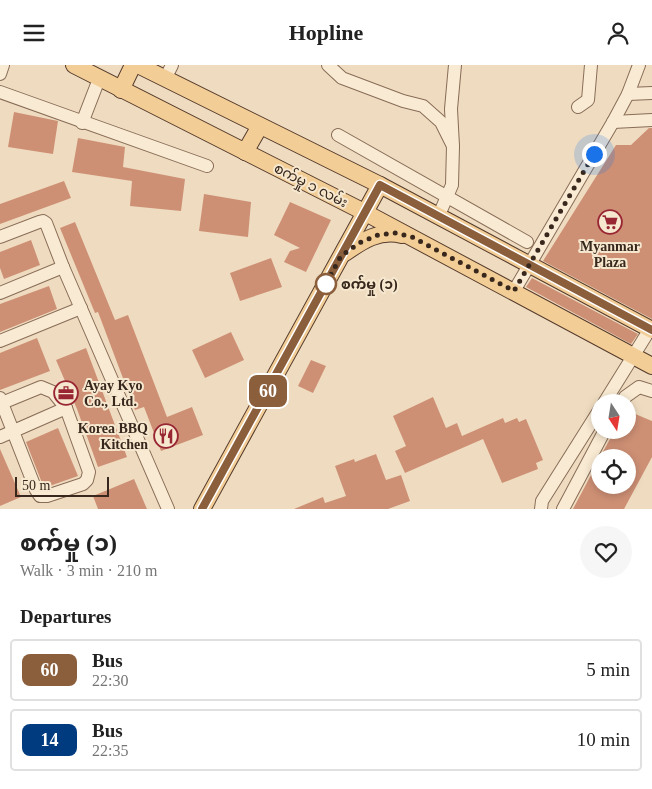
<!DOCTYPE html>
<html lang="en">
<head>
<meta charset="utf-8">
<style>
  :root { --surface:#fff; --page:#f6f6f6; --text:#222; --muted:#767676; --line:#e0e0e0 }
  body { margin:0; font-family:"Times New Roman","Noto Sans Myanmar",serif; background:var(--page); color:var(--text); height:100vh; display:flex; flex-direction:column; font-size:19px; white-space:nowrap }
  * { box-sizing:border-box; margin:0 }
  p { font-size:16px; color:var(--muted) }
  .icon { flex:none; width:28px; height:28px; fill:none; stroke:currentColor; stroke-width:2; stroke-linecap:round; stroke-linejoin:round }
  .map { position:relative; height:444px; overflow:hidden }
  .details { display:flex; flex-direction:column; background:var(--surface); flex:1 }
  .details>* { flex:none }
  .badge { padding:0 10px; border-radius:8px; font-size:18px; line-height:32px }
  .needle { width:32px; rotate:168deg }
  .buttons { position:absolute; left:591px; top:329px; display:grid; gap:10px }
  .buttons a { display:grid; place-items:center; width:45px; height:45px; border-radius:50%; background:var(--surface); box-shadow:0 2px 8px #0003; font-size:25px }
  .scale { position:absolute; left:15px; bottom:12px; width:94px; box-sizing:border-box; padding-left:5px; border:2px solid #37271c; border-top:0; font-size:14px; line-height:18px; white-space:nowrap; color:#37271c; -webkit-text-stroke:4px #f6e7cf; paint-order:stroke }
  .you { position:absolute; width:25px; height:25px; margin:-12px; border:4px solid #fff; border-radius:50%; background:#1a73e8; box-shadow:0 0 0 8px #1a73e833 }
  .map>.badge { position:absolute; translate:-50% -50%; box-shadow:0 0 0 2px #fff }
  h2 { padding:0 20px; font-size:19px; line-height:45px }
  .round { display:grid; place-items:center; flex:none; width:52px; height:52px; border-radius:26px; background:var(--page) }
  .headline { display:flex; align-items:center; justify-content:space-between; height:85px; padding:0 20px }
  h1 { font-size:24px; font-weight:700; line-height:38px }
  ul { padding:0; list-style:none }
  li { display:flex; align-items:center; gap:15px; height:62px; margin:0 10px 8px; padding:0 10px; border:2px solid var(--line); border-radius:5px }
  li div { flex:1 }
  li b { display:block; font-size:19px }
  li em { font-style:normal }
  li .badge { min-width:55px; font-weight:700; text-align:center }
  header { display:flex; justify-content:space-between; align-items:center; height:65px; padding:0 20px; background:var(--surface); font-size:22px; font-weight:700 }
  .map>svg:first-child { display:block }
</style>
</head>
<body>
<header><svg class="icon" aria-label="menu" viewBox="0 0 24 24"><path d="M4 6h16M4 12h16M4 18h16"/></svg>Hopline<svg class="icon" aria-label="person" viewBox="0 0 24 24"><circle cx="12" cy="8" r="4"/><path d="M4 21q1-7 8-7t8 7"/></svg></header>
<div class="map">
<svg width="652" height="444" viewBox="0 0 652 444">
  <rect width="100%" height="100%" fill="#efdcc0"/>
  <g fill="#ce9075">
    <path d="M14,47L58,56L53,89L8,82Z"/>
    <path d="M649,63H652V254L543,196L616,80H631Z"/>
    <path d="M78,73L125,82L123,102L185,114L181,146L130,141L132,116L72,107Z"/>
    <path d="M64,116L71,133L0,159V139Z"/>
    <path d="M204,129L251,137L248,172L199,166Z"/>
    <path d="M290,137L331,155L306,207L284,197L290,186L300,183L274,170Z"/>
    <path d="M75,157L115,255L128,250L167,352L192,342L203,370L161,386L144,342L135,345L98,247L95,248L60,163Z"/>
    <path d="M31,175L40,200L4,214L0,203V187Z"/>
    <path d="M271,193L282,222L240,236L230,208Z"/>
    <path d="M532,213L638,269L631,279L526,222Z"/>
    <path d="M49,221L57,244L0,267V239Z"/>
    <path d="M231,267L244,295L205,313L192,285Z"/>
    <path d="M37,273L50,306L0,325V288Z"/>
    <path d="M86,283L127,392L98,402L77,344L56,295Z"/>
    <path d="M311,295L326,301L313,328L298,321Z"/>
    <path d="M433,332L446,363L457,358L462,371L503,353L505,358L517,353L519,357L526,354L543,395L536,398L538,404L502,418L483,374L405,408L395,386L406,381L393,351Z"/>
    <path d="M628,346L652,356V392L624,444H573L600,393V420H628V392H600L615,365H628Z"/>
    <path d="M58,363L78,411L44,423L26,377Z"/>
    <path d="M0,384L21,432L0,441Z"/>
    <path d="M376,389L386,415L401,410L410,436L388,444H294L323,432L325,438L346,431L335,401L354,394L355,397Z"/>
    <path d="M134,414L147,444H98L93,431Z"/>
  </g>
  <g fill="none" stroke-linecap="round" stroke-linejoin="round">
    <g stroke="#886c57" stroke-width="14">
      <g id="minor">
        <path d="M328,0L342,13L403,36L423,41L441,57L453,81"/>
        <path d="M0,9L3,0"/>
        <path d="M165,14L172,0"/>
        <path d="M0,27L207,101"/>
        <path d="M628,29L652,28"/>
        <path d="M578,42L588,35L591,0"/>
        <path d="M613,57L652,55"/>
        <path d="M82,58L99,14"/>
        <path d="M338,70L527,177"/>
        <path d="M439,150L452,120L453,81L451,44L455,0"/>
        <path d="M0,172L39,157L43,156L46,158L63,202L168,444"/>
        <path d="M514,226L613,57L628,29L639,0"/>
        <path d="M0,228L63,202"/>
        <path d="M0,276L81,243"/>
        <path d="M0,333L36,425L40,431H47L83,419L87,415L89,407L66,343L0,372"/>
        <path d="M2,338L41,322L53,327L66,343"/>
        <path d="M604,338L650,264"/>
        <path d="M622,338L625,332L639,322L652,326"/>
        <path d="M541,444L542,436L600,344"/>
        <path d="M563,444L605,365"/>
      </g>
    </g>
    <g stroke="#553b2c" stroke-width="18">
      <g id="major">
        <path d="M74,0L364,147L652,301"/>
        <path d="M138,0L380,120L652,265"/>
        <path d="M121,25L133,0"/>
        <path d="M245,87L260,61"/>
        <path d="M345,188C362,176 380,164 402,170"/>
        <path d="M202,444L380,120"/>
      </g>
    </g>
    <use href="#minor" stroke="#f9ead3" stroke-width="12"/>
    <use href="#major" stroke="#f3cd96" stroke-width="16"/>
  </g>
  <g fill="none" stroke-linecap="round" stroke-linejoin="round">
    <g stroke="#fff" stroke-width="11">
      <path id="line" d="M202,444L380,120L652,265"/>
    </g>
    <use href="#line" stroke="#8b5e3c" stroke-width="8"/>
    <path stroke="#37271c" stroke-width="5" stroke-dasharray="0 9" d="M326,219L322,226L341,191L359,178L378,170L396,168L412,172L514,226L594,89"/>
  </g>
  <defs>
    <g id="supermarket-ring" transform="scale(1.25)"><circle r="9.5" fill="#f6e7cf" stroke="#982633" stroke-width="1.5"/><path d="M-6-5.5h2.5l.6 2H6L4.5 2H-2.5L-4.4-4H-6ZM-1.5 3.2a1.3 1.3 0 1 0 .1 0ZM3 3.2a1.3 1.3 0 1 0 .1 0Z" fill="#982633"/></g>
    <g id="office-ring" transform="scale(1.25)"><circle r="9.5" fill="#f6e7cf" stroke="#982633" stroke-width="1.5"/><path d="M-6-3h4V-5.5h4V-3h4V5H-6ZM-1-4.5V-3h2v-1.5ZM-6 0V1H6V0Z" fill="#982633"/></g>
    <g id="restaurant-ring" transform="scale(1.25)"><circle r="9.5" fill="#f6e7cf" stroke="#982633" stroke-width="1.5"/><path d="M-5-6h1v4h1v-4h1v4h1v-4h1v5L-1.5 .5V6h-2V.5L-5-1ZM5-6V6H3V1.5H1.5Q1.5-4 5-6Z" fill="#982633"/></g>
  </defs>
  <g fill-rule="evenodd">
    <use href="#supermarket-ring" x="610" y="157"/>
    <use href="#office-ring" x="66" y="328"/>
    <use href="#restaurant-ring" x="166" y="371"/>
  </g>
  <circle fill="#fff" stroke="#8b5e3c" stroke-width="2.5" cx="326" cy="219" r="10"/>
  <g text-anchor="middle" stroke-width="4" stroke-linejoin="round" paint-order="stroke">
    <g font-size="14" fill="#37271c" stroke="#f6e7cf">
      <text transform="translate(311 120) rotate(27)" y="5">စက်မှု ၁ လမ်း</text>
    </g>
    <g font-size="14" font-weight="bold" fill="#37271c" stroke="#f6e7cf">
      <text x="610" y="186">Myanmar<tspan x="610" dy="16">Plaza</tspan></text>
      <text x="84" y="325" text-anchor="start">Ayay Kyo<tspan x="84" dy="16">Co., Ltd.</tspan></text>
      <text x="148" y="368" text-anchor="end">Korea BBQ<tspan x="148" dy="16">Kitchen</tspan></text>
    </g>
    <g font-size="14" font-weight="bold" fill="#37271c" stroke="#f6e7cf" text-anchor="start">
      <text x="341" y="224">စက်မှု (၁)</text>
    </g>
  </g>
</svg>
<div class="buttons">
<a><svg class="needle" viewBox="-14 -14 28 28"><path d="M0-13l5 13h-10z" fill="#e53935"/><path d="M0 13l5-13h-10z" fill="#767676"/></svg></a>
<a><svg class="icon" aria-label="locate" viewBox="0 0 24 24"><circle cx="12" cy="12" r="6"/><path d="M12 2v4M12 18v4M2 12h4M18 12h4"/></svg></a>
</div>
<div class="scale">50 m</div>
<div class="you" style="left:594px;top:89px"></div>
<b class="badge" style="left:268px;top:326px;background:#8b5e3c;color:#fff">60</b>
</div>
<section class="details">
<div class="headline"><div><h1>စက်မှု (၁)</h1><p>Walk · 3 min · 210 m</p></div><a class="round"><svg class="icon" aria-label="heart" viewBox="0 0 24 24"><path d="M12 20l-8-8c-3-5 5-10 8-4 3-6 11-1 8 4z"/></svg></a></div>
<h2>Departures</h2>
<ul>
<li><span class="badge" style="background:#8b5e3c;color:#fff">60</span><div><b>Bus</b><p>22:30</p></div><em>5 min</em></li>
<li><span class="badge" style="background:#003b80;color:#fff">14</span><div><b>Bus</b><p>22:35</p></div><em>10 min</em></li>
</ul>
</section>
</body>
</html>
